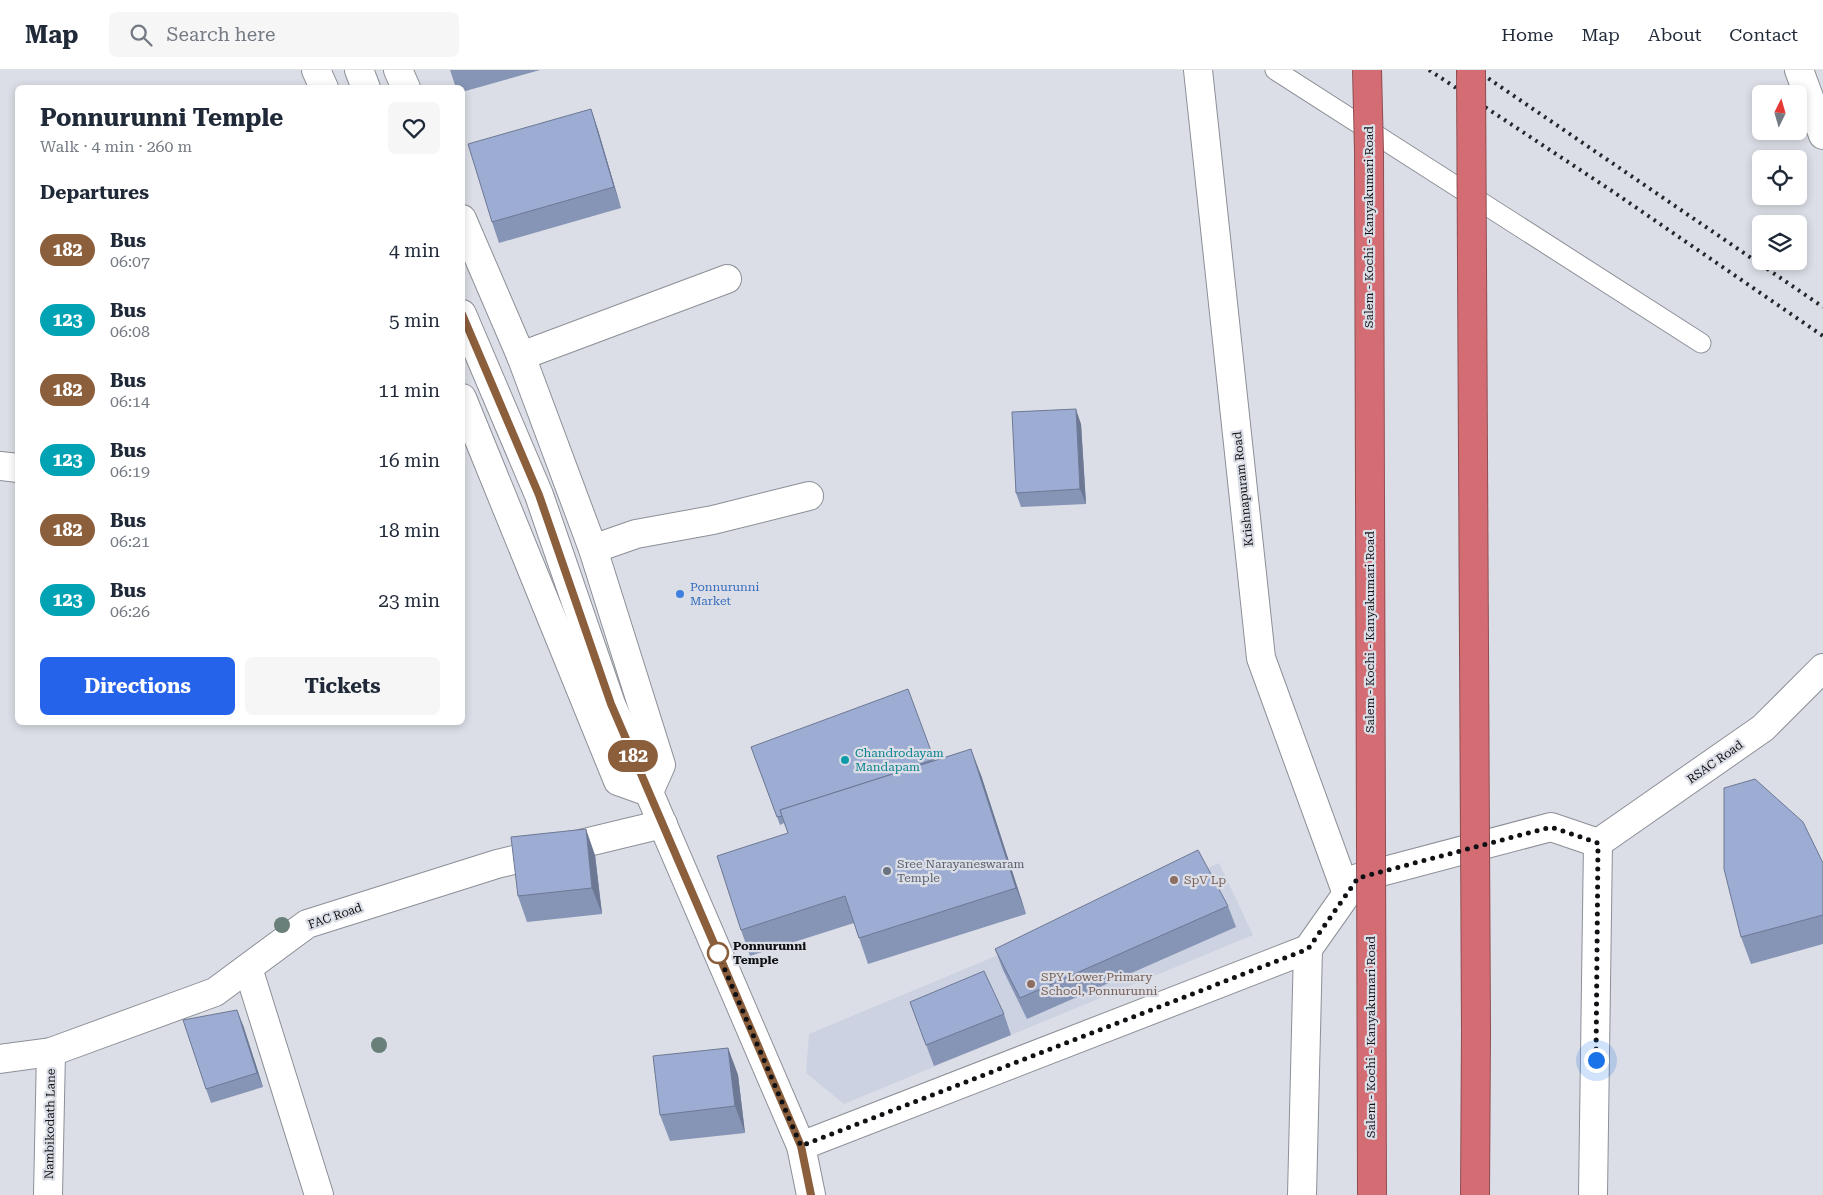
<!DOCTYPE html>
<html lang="en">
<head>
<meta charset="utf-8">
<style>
  :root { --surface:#fff; --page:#f6f6f7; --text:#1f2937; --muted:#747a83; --line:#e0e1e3; --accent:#2563eb }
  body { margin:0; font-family:"Roboto Serif",serif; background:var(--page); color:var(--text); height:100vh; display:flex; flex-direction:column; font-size:19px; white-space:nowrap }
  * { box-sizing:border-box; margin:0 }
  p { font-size:16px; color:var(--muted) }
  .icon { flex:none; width:28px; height:28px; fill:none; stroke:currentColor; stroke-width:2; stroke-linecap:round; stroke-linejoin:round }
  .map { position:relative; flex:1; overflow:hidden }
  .sheet { position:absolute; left:15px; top:15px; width:450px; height:640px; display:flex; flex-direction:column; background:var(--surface); border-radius:8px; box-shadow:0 2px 8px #0003 }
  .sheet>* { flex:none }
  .badge { padding:0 10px; border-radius:16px; font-size:18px; line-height:32px }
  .needle { width:32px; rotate:5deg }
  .buttons { position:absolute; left:1752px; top:15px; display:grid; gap:10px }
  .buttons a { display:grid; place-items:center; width:55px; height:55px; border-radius:8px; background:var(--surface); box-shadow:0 2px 8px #0003; font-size:25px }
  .you { position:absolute; width:25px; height:25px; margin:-12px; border:4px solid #fff; border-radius:50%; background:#1a73e8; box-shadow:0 0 0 8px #1a73e833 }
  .map>.badge { position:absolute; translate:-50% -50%; box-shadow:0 0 0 2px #fff }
  h2 { padding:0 25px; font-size:19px; line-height:45px }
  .round { display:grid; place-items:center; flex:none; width:52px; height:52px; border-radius:8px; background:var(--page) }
  .head { display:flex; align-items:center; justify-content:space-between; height:85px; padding:0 25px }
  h1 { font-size:24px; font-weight:700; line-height:38px }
  .action { display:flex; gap:10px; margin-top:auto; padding:10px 25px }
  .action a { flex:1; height:58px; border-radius:8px; background:var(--accent); color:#fff; font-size:20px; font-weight:700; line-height:58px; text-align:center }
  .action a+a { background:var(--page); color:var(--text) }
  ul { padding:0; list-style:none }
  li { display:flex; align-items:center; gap:15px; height:70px; padding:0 25px }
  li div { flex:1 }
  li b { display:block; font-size:19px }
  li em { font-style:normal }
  li .badge { min-width:55px; font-weight:700; text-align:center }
  header { display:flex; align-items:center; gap:30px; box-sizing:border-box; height:70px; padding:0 25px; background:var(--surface); border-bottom:1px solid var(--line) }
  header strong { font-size:24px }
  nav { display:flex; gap:28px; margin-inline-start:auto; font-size:18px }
  .search { width:350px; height:45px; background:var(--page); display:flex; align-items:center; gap:12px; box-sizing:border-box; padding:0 18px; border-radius:8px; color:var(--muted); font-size:19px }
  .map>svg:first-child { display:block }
</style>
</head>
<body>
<header>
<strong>Map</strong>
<div class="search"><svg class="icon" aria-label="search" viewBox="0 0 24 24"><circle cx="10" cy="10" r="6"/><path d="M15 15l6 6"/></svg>Search here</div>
<nav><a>Home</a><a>Map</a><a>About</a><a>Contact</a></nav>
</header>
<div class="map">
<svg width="1823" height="1125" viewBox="0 0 1823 1125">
  <rect width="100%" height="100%" fill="#dbdee6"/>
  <path fill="#ccd2e1" d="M1219,793L1253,865L844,1034L806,1003L809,964Z"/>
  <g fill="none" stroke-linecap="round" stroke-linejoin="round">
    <g stroke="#8c8f97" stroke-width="21">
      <path id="lane" d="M1275,0L1701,273"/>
    </g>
    <g stroke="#8c8f97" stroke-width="30">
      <g id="street">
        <path d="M1198,0L1261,588L1347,824"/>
        <path d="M1799,0L1823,65"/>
        <path d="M521,286L727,209"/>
        <path d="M0,396L18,398"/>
        <path d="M593,479L636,464L713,450L809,426"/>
        <path d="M1598,773L1763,658L1823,598"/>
        <path d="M248,898L319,1125"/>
        <path d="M0,989L51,982L215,922L307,854L497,794L663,754"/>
        <path d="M48,1125L51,982"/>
      </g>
    </g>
    <g stroke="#8c8f97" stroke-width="30">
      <g id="secondary">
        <path d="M316,0L324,18"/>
        <path d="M359,0L366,18"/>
        <path d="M398,0L406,18"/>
        <path d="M462,149L521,286L593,479L661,695L649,722"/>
        <path d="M462,244L539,425L611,634L801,1076L811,1125"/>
        <path d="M462,328L618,711L649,722"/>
        <path d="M801,1076L1308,879"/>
        <path d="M1302,1125L1308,879L1358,808L1551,757L1598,773L1593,1125"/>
      </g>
    </g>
    <g stroke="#8f4d52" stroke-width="30">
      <path id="highway" d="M1475,1125L1476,962"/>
    </g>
    <use href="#lane" stroke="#fff" stroke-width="19"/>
    <use href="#street" stroke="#fff" stroke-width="28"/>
    <use href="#secondary" stroke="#fff" stroke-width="28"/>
    <use href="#highway" stroke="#d36d73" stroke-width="28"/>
    <g stroke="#252629" stroke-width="4" stroke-dasharray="2.5 5" stroke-linecap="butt">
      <path d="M1429,0L1612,121L1823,266"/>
      <path d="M1476,0L1823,237"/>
    </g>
    <g stroke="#8f4d52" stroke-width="30" stroke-linecap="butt">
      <g id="highway-bridge">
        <path d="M1367,0L1369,81L1372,1125"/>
        <path d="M1471,0L1476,962"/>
      </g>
    </g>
    <use href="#highway-bridge" stroke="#d36d73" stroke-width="28"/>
  </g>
  <g fill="#697f79">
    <circle cx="282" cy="855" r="8"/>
    <circle cx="379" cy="975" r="8"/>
  </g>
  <g fill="#8694b5">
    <path d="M450,0H540L462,22V18H456Z"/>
    <path d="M591,39L598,60L621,138L499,173L492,152Z"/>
    <path d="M1081,354L1086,434L1021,437L1016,423Z"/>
    <path d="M751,677L934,689L935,690L981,705L1026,844L868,894L854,853L750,886L741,860L788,763L784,753L780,755Z"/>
    <path d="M595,785L602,844L527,852L518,826Z"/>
    <path d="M1823,793V874L1751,894L1741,867Z"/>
    <path d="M1228,836L1236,857L1027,949L1003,900L995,879Z"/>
    <path d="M910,932L1004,944L1011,965L934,996Z"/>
    <path d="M243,955L263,1017L211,1033L206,1019Z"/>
    <path d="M728,978L738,1005L745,1063L670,1071L660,1045Z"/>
  </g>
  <g fill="#6d7894">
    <path d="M591,39L598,60L621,138L614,117Z"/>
    <path d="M1076,339L1081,354L1086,434L1080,419Z"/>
    <path d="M971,679L981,705L1026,844L1016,818Z"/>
    <path d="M586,759L595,785L602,844L592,818Z"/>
    <path d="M237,940L243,955L263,1017L257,1003Z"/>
    <path d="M728,978L738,1005L745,1063L735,1036Z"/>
  </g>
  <g fill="#9cacd3" stroke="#6d7894">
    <path d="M591,39L614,117L492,152L468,74Z"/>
    <path d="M1076,339L1080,419L1016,423L1012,342Z"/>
    <path d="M908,619L934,689L905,700L780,740L782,746L777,747L751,677Z"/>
    <path d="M971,679L1016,818L859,868L845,826L741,860L717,786L788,763L780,740Z"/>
    <path d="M1755,709L1803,752L1823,793V845L1741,867L1724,799V718Z"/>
    <path d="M586,759L592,818L518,826L511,767Z"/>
    <path d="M1198,780L1228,836L1020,928L995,879Z"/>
    <path d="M984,901L1004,944L926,975L910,932Z"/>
    <path d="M237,940L257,1003L206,1019L183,950Z"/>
    <path d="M728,978L735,1036L660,1045L653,986Z"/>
  </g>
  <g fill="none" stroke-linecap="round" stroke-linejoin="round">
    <g stroke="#fff" stroke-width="11">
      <path id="line" d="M462,244L539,425L611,634L801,1076L811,1125"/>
    </g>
    <use href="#line" stroke="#8b5e3c" stroke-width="8"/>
    <path stroke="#101114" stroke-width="5" stroke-dasharray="0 9" d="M718,883L716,879L801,1076L1308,879L1358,808L1551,757L1598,773L1596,990"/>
  </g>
  <circle fill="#3f7fe0" stroke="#dbdee6" stroke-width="2" cx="680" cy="524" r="5"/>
  <circle fill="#0f9aa8" stroke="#dbdee6" stroke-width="2" cx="845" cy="690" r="5"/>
  <circle fill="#6b7280" stroke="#dbdee6" stroke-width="2" cx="887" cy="801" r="5"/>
  <g fill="#8d6e63" stroke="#dbdee6" stroke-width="2">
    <circle cx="1174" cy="810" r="5"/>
    <circle cx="1031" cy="914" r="5"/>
  </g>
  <circle fill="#fff" stroke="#8b5e3c" stroke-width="2.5" cx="718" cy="883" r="10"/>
  <g text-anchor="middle" stroke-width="4.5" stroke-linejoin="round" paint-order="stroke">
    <g font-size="12" fill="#101114" stroke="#dbdee6">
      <text transform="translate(1369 157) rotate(-90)" y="4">Salem - Kochi - Kanyakumari Road</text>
      <text transform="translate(1243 419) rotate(-96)" y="4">Krishnapuram Road</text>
      <text transform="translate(1370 562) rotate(-90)" y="4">Salem - Kochi - Kanyakumari Road</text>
      <text transform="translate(1715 692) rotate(-35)" y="4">RSAC Road</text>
      <text transform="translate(335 846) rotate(-19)" y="4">FAC Road</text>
      <text transform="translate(1371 967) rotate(-90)" y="4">Salem - Kochi - Kanyakumari Road</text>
      <text transform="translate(50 1054) rotate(-89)" y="4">Nambikodath Lane</text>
    </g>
    <g font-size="12" fill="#366cbe" stroke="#dbdee6" text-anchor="start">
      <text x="690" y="521">Ponnurunni<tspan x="690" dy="14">Market</tspan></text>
    </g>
    <g font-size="12" fill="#0d838f" stroke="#dbdee6" text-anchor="start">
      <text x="855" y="687">Chandrodayam<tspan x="855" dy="14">Mandapam</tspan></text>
    </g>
    <g font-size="12" fill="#5b616d" stroke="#dbdee6" text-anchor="start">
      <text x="897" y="798">Sree Narayaneswaram<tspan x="897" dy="14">Temple</tspan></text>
    </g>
    <g font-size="12" fill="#785e54" stroke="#dbdee6" text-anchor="start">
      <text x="1184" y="814">SpV Lp</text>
      <text x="1041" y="911">SPY Lower Primary<tspan x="1041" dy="14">School, Ponnurunni</tspan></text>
    </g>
    <g font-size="12" font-weight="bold" fill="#101114" stroke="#dbdee6" text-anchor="start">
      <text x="733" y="880">Ponnurunni<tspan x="733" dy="14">Temple</tspan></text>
    </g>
  </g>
</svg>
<div class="buttons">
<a><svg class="needle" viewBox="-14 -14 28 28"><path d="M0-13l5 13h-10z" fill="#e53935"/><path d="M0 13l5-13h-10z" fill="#747a83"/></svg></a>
<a><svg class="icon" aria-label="locate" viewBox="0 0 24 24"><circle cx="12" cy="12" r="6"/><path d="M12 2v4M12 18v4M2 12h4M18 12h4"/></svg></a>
<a><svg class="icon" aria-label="layers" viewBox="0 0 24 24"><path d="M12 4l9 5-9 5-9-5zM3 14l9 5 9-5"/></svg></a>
</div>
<div class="you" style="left:1596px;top:990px"></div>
<b class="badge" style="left:633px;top:686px;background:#8b5e3c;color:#fff">182</b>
<section class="sheet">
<div class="head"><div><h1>Ponnurunni Temple</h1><p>Walk · 4 min · 260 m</p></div><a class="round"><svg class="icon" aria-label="heart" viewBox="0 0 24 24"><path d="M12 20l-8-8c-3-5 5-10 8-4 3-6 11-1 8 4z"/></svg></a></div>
<h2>Departures</h2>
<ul>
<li><span class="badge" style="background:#8b5e3c;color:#fff">182</span><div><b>Bus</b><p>06:07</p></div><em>4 min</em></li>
<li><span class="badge" style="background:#00a3b4;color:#fff">123</span><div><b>Bus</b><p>06:08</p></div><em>5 min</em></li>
<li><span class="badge" style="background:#8b5e3c;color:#fff">182</span><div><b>Bus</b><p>06:14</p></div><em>11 min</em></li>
<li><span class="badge" style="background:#00a3b4;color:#fff">123</span><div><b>Bus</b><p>06:19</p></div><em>16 min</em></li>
<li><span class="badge" style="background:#8b5e3c;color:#fff">182</span><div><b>Bus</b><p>06:21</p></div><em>18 min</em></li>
<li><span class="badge" style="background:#00a3b4;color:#fff">123</span><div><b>Bus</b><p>06:26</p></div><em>23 min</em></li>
</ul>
<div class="action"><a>Directions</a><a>Tickets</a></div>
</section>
</div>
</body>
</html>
